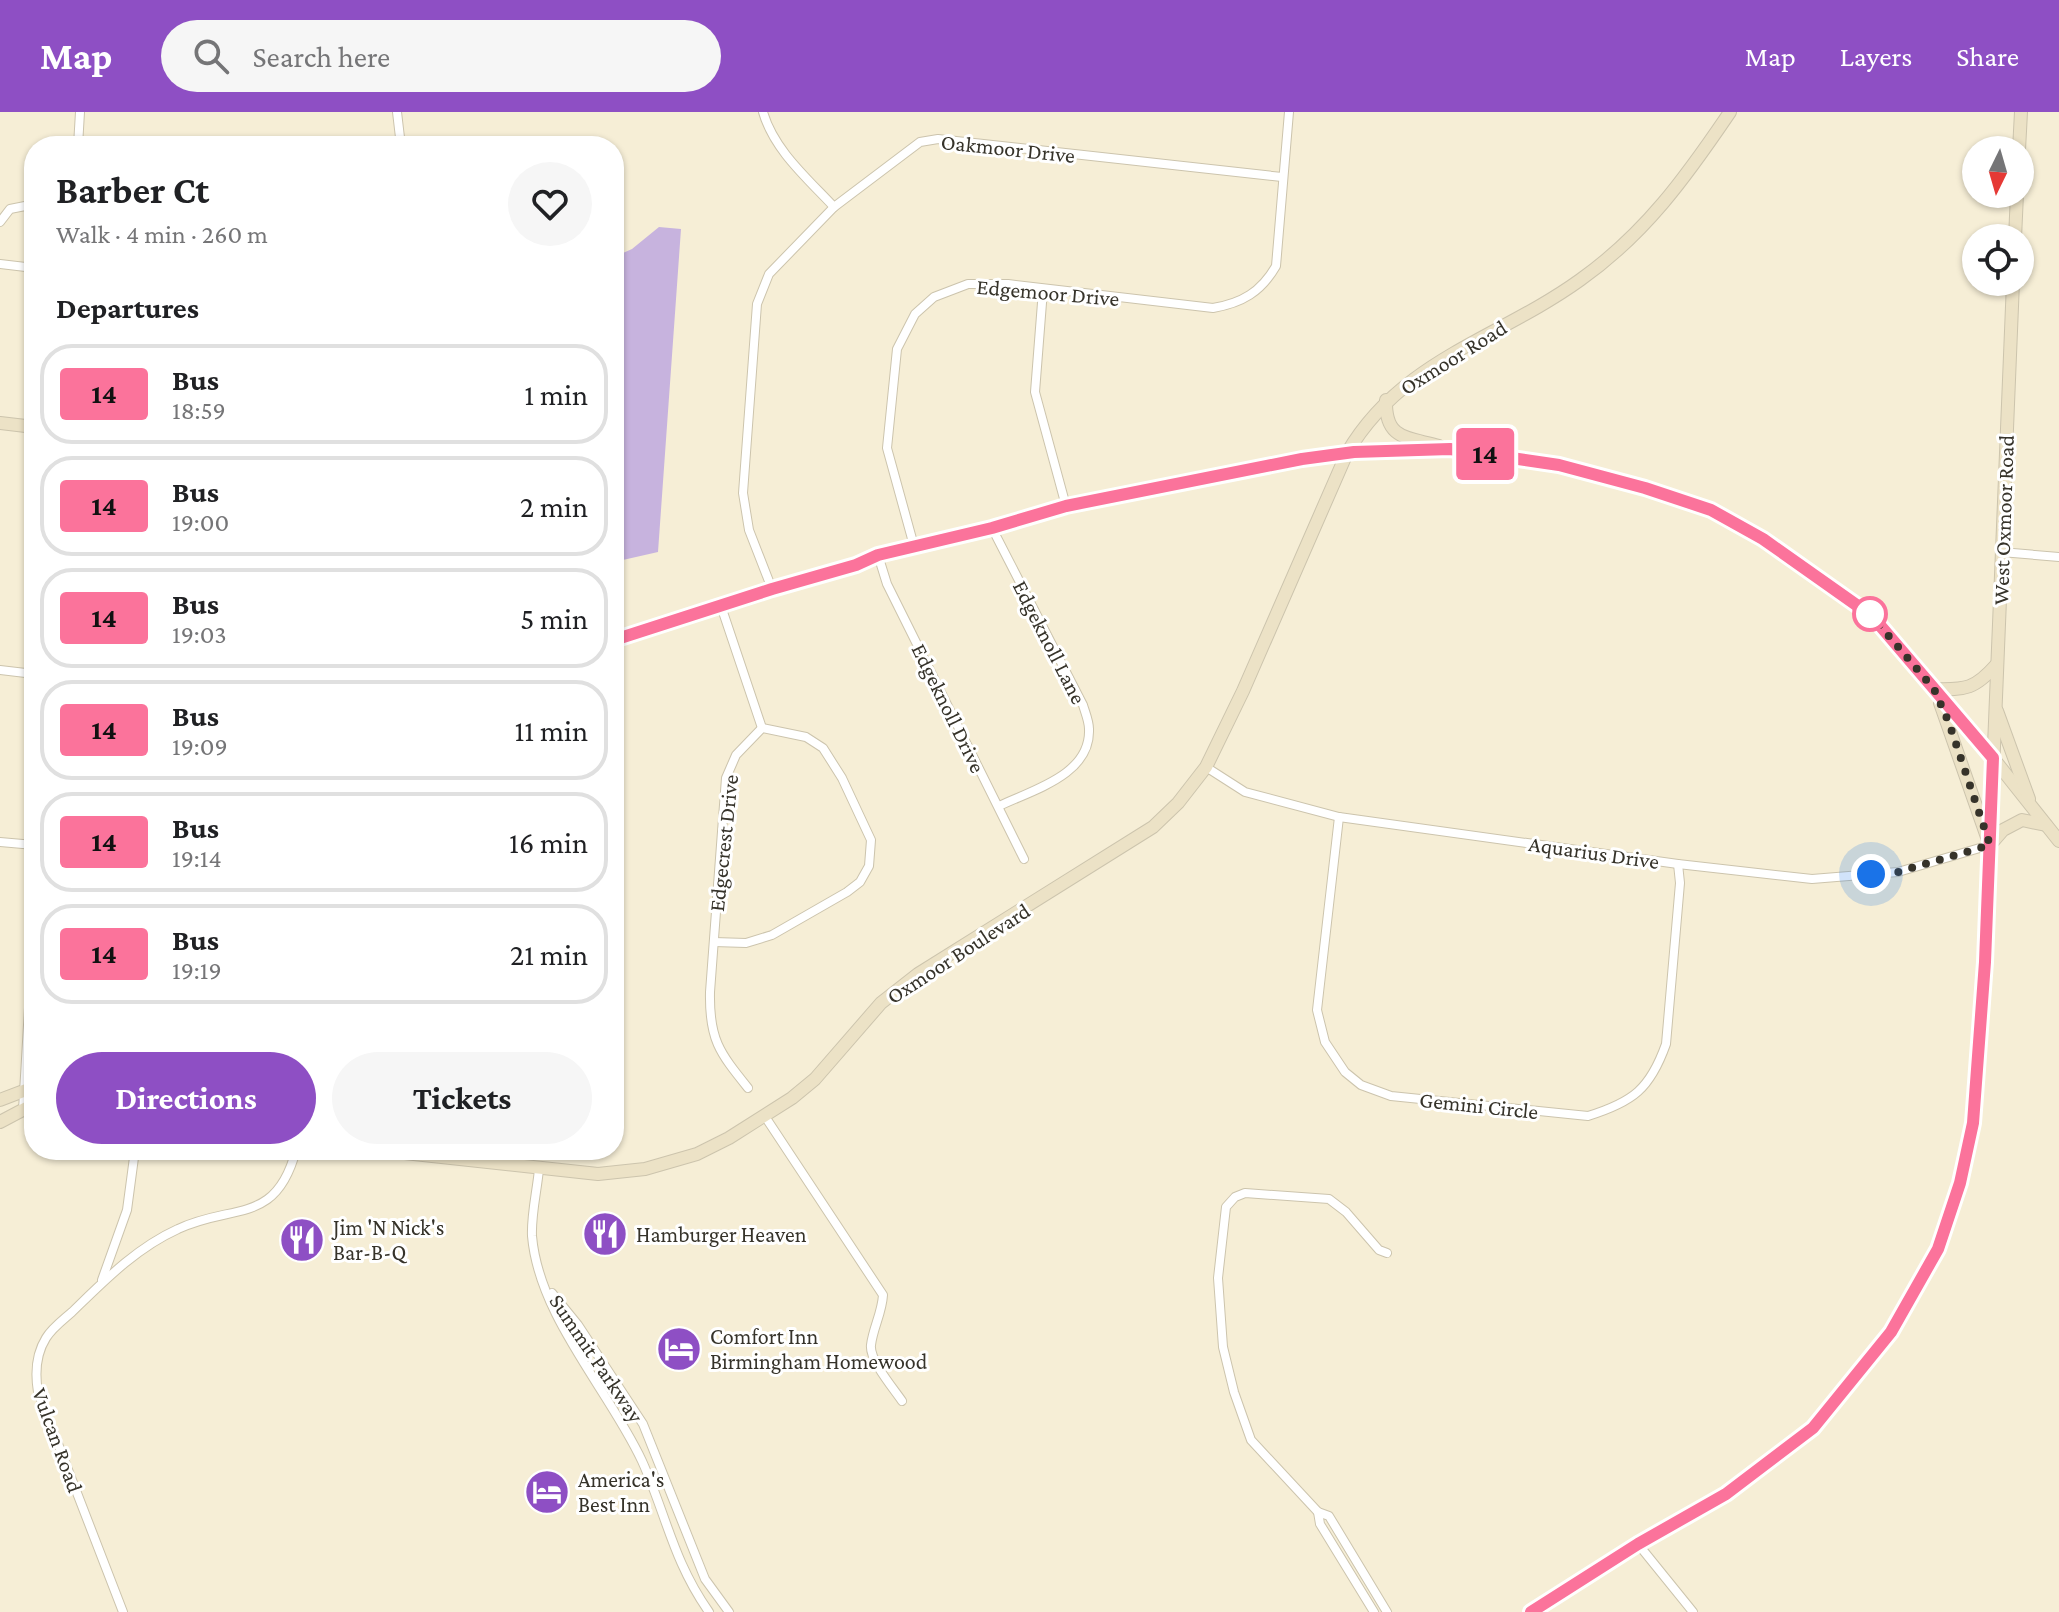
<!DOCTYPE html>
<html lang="en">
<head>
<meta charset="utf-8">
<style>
  :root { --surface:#fff; --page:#f6f6f6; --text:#202124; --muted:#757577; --line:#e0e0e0; --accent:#8e4fc4 }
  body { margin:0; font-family:"Crimson Pro",serif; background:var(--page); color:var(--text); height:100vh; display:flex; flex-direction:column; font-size:30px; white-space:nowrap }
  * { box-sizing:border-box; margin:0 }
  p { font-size:26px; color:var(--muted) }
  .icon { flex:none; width:44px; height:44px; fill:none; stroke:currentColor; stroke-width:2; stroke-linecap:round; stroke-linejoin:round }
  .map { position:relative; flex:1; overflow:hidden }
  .panel { position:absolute; left:24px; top:24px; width:600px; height:1024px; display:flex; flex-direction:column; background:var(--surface); border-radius:32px; box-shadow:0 2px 6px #0004 }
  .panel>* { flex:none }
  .badge { padding:0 16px; border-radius:6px; font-size:28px; line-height:52px }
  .needle { width:52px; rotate:185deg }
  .fabs { position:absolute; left:1962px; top:24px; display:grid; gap:16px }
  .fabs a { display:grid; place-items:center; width:72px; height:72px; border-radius:50%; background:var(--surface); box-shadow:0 2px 6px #0004; font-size:40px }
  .you { position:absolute; width:40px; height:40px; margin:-20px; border:6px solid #fff; border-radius:50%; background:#1a73e8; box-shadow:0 0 0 12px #1a73e833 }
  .map>.badge { position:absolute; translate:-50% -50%; box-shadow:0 0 0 4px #fff }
  h2 { padding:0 32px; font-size:30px; line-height:72px }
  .round { display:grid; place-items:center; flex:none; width:84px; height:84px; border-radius:42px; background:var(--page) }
  .overview { display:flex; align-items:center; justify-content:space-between; height:136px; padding:0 32px }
  h1 { font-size:38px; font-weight:700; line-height:60px }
  .primary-button { display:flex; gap:16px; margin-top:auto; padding:16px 32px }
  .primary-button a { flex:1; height:92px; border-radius:48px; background:var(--accent); color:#fff; font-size:32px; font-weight:700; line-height:92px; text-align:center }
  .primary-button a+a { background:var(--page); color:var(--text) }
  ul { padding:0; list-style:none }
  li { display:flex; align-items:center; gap:24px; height:100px; margin:0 16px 12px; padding:0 16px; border:4px solid var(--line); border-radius:32px }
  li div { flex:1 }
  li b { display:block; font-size:30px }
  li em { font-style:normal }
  li .badge { min-width:88px; font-weight:700; text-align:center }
  header { display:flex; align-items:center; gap:48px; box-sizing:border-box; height:112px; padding:0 40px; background:var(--accent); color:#fff }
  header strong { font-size:38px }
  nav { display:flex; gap:44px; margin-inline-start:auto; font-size:28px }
  .search { width:560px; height:72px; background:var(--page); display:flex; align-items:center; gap:20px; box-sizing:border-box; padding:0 28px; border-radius:44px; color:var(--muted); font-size:30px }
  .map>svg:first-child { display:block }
</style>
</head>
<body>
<header>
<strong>Map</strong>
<div class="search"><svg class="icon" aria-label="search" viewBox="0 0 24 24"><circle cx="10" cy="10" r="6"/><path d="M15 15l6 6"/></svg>Search here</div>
<nav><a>Map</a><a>Layers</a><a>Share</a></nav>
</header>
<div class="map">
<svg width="2059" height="1500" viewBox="0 0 2059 1500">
  <rect width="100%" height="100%" fill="#f6eed6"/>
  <path fill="#c7b3de" d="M659,115L681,117L658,440L614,450V145L632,137Z"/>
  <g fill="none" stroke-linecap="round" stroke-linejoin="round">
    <g stroke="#ccc4ad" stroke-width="10">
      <g id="street">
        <path d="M397,0L401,34"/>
        <path d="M763,0C774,38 807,66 834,95"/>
        <path d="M78,34L80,0"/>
        <path d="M0,110L10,97L25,94L34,99"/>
        <path d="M0,152L34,156"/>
        <path d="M1043,178L1035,280L1066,394"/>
        <path d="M992,416L1083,593C1085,600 1089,609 1089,617C1091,663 1032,678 999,694"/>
        <path d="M914,434L887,336L897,237L915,202L934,185L968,172H1008L1213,196C1242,191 1261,180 1276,154L1289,0"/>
        <path d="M2001,440L2059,445"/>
        <path d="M878,443L887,472L1024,747"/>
        <path d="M772,477L749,418L743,381L757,192L769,162L834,95L920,30L938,27L1282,65"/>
        <path d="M721,494L762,616"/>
        <path d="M0,558L34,562"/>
        <path d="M1206,655L1245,680L1339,705L1678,752L1812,767L1898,760L1990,733"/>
        <path d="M1339,705L1317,898L1325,930L1345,960L1361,973L1391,984L1588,1004C1633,990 1650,977 1666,932L1680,771L1678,752"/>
        <path d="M0,730L34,733"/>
        <path d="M714,830L746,831L772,823L847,780L860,770L869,754L871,728L842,666L823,636L806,625L762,616"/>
        <path d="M748,976C719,940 709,927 710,880L726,666L736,643L762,616"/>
        <path d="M23,998L34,811"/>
        <path d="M764,1003L883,1183C882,1201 873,1216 871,1233C869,1248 894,1277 902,1289"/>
        <path d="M539,1057C537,1079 531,1103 532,1124C539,1205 609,1278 642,1349C666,1402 673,1449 709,1500"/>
        <path d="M1387,1141L1379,1138L1346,1100L1329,1087L1245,1081L1235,1085L1226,1095L1218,1166L1223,1235L1234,1280L1251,1328L1318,1400L1329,1404L1387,1500"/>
        <path d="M102,1168L127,1098L135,1038"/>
        <path d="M552,1181L578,1213L643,1312L705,1467L729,1500"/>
        <path d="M1318,1400L1320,1412L1374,1500"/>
        <path d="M1638,1432L1693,1500"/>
        <path d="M123,1500L38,1280C35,1262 36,1242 46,1226C52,1216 63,1208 72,1200C104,1169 136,1136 178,1117C232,1091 276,1114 296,1038"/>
      </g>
    </g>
    <g stroke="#ccc4ad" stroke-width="14">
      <g id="secondary">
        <path d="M2019,38L2021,0"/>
        <path d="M2015,126L2017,82"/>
        <path d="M1386,288C1385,328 1407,325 1439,334"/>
        <path d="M0,311L34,315"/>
        <path d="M614,528L772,477L856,453L878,443L992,416L1066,394L1302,347L1354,340L1450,337L1559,353L1645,376L1711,398L1763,427L1872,504L1993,646L2059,729"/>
        <path d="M1934,577C1966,578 1975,577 1997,552"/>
        <path d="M1940,591L1988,728"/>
        <path d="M1997,599L2029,687"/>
        <path d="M1990,733L2003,718L2022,708L2046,713"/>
        <path d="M0,988L34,975"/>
        <path d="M0,1010L34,992"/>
        <path d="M377,1038L598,1062L645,1057L697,1042L729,1026L792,986L815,967L881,891L918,862L1153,715L1178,691L1206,655L1243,579L1347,341C1401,248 1498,227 1580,168C1645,122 1686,65 1730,0"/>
        <path d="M1531,1500L1638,1432L1726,1382L1813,1316L1891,1220L1938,1137L1960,1071L1973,1011L1985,854L2013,170"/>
      </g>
    </g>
    <use href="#street" stroke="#fff" stroke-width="8"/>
    <use href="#secondary" stroke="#ece2c6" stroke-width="12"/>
  </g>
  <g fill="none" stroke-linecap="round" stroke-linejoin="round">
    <g stroke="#fff" stroke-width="18">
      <path id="line" d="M614,528L772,477L856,453L878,443L992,416L1066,394L1302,347L1354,340L1450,337L1559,353L1645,376L1711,398L1763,427L1872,504L1993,646L1985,850L1973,1011L1960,1071L1938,1137L1891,1220L1813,1316L1726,1382L1638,1432L1531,1500"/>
    </g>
    <use href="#line" stroke="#fb739b" stroke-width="12"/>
    <path stroke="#36332a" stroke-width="8" stroke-dasharray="0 14.4" d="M1870,502L1934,577L1949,611L1990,733L1898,760L1871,762"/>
  </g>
  <defs>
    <g id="restaurant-disc" transform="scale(2.3)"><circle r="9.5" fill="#8e4fc4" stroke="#fff"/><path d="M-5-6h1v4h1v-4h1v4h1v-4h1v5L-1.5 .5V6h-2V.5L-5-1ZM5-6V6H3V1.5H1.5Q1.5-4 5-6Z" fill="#fff"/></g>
    <g id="hotel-disc" transform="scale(2.3)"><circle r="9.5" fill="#8e4fc4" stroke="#fff"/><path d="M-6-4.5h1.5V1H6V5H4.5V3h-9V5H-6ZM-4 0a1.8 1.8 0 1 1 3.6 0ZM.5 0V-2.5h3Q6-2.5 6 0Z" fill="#fff"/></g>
  </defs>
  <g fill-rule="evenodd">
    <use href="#restaurant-disc" x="605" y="1122"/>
    <use href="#restaurant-disc" x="302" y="1128"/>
    <use href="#hotel-disc" x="679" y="1237"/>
    <use href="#hotel-disc" x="547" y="1380"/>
  </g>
  <circle fill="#fff" stroke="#fb739b" stroke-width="4" cx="1870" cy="502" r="16"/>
  <g text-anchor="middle" stroke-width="6" stroke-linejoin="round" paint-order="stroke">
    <g font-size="22" fill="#36332a" stroke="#fff">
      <text transform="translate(1008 36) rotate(6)" y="8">Oakmoor Drive</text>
      <text transform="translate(1048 180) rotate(5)" y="8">Edgemoor Drive</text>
      <text transform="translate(1453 245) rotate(-32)" y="8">Oxmoor Road</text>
      <text transform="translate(2003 408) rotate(-88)" y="8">West Oxmoor Road</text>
      <text transform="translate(1050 530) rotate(63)" y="8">Edgeknoll Lane</text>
      <text transform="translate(949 596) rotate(64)" y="8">Edgeknoll Drive</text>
      <text transform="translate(723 731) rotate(-84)" y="8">Edgecrest Drive</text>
      <text transform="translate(1594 740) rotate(8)" y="8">Aquarius Drive</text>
      <text transform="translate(958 841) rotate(-33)" y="8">Oxmoor Boulevard</text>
      <text transform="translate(1479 993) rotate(6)" y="8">Gemini Circle</text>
      <text transform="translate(597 1246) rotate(56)" y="8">Summit Parkway</text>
      <text transform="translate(58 1328) rotate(70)" y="8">Vulcan Road</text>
    </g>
    <g font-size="22" fill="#36332a" stroke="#fff" text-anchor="start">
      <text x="333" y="1123">Jim 'N Nick's<tspan x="333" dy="25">Bar-B-Q</tspan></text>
      <text x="636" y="1130">Hamburger Heaven</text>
      <text x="710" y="1232">Comfort Inn<tspan x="710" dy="25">Birmingham Homewood</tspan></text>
      <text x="578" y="1375">America's<tspan x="578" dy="25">Best Inn</tspan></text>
    </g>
  </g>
</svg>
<div class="fabs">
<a><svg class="needle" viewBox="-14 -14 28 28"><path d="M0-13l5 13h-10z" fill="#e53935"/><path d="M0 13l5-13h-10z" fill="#757577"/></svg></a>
<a><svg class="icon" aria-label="locate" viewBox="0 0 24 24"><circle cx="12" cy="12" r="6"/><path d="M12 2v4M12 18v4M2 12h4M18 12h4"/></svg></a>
</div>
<div class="you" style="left:1871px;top:762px"></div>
<b class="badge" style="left:1485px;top:342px;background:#fb739b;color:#111">14</b>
<section class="panel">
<div class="overview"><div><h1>Barber Ct</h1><p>Walk · 4 min · 260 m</p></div><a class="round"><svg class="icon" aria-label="heart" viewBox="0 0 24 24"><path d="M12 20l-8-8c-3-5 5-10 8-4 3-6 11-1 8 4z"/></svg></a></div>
<h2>Departures</h2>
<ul>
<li><span class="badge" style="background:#fb739b;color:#111">14</span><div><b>Bus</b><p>18:59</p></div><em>1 min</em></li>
<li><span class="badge" style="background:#fb739b;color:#111">14</span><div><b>Bus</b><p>19:00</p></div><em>2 min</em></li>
<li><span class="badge" style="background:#fb739b;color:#111">14</span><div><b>Bus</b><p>19:03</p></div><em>5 min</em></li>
<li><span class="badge" style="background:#fb739b;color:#111">14</span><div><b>Bus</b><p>19:09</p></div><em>11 min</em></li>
<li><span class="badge" style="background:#fb739b;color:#111">14</span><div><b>Bus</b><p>19:14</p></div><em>16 min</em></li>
<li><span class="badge" style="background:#fb739b;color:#111">14</span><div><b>Bus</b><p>19:19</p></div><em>21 min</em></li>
</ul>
<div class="primary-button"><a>Directions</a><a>Tickets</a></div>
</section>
</div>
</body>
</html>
